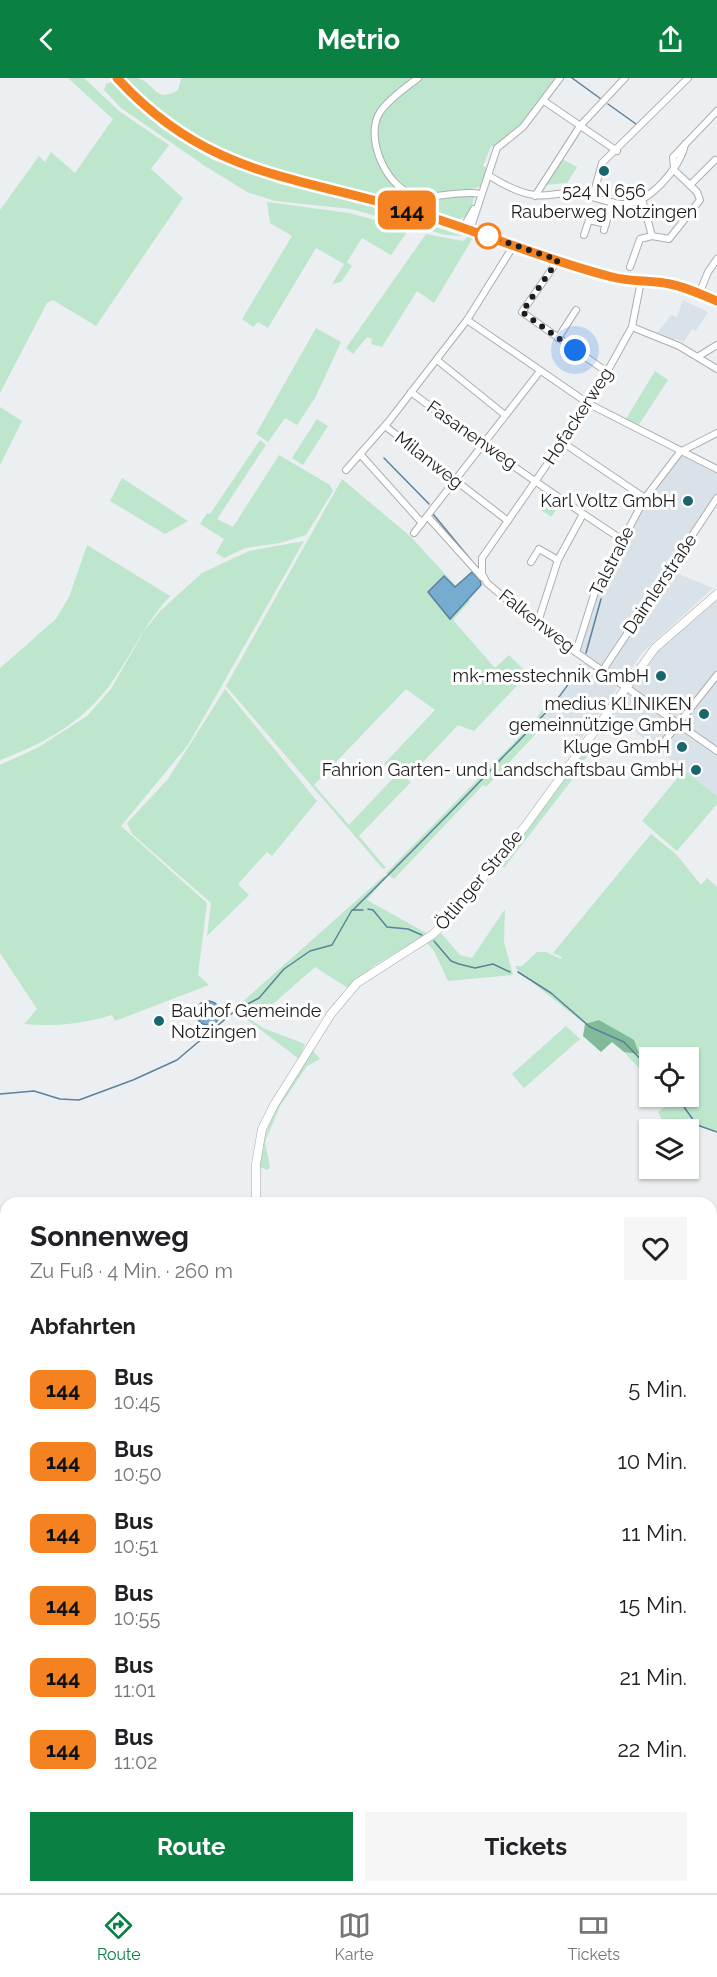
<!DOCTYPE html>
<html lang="de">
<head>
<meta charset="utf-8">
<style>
  :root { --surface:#fff; --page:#f6f6f6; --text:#202124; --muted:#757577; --line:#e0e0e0; --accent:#0b8043 }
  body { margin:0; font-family:Raleway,sans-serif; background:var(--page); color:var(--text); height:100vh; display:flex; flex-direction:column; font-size:22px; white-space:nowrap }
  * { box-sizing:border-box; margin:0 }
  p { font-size:20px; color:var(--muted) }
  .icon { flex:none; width:33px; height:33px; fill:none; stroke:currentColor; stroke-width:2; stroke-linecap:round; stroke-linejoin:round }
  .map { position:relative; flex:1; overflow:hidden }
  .details { position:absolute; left:0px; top:1119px; width:717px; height:696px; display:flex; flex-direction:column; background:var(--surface); border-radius:18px 18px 0 0; box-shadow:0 2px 4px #0004 }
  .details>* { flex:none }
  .badge { padding:0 12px; border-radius:9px; font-size:21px; line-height:39px }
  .controls { position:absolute; left:639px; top:969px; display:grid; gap:12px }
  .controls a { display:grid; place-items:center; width:60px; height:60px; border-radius:0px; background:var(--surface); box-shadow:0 2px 4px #0004; font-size:30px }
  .you { position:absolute; width:30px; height:30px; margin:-15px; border:4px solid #fff; border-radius:50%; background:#1a73e8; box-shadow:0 0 0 9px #1a73e833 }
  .map>.badge { position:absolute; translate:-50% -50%; box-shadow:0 0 0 3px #fff }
  h2 { padding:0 30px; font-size:22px; line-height:54px }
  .round { display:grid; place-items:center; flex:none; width:63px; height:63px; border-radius:0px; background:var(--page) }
  .headline { display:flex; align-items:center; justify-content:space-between; height:102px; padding:0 30px }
  h1 { font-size:28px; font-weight:700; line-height:45px }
  .button { display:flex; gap:12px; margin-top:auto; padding:12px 30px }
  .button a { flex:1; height:69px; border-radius:0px; background:var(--accent); color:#fff; font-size:24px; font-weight:700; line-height:69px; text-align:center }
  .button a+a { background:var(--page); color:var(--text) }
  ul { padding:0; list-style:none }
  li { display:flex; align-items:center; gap:18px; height:72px; padding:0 30px }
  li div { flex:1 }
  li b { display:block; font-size:22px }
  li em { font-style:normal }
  li .badge { min-width:66px; font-weight:700; text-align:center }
  header { display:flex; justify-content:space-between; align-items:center; height:78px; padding:0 30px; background:var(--accent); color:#fff; font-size:27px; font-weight:700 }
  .menu { display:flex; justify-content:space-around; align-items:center; height:84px; border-top:2px solid var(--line); background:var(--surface); font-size:16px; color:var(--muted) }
  .menu a { display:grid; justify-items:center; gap:3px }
  .menu .current { color:var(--accent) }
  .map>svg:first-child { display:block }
</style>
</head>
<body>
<header><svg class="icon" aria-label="back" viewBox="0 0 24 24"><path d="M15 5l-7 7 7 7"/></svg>Metrio<svg class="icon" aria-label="share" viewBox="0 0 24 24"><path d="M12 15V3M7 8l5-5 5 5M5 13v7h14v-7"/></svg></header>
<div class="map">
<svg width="717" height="1815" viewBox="0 0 717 1815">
  <rect width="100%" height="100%" fill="#eceff1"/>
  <g fill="#dae2e9">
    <path d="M683,222L708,234L696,253L692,251L684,264L675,260L672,265L655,258L671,237L677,239Z"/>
    <path d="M680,375L717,392V418L666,491L713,510L643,574L581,661L544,637L575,600L584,585L577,574L590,530L646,421Z"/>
    <path d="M717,522V718L610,634L659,572Z"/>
  </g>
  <g fill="#bde6cc" fill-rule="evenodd">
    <path d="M68,0H84L119,33L169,67L151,91L183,120L96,248L53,222L47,225L0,315V132L39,78L45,84L51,74L75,95L113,41Z"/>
    <path d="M123,0C127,0 134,0 138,0C156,6 155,26 178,12L181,0H414C402,11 380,24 374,39C365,61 388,115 414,119C431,122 452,117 470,116L474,119C472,129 469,139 458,142L265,91C209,72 163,42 123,0Z"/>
    <path d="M421,0H557L517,53L495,69L491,68L483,88L487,90L480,109C461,113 429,120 411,113C386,104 367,57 383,34C392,20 408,10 421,0Z"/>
    <path d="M112,4L161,50L213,82L280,106L367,127L463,158L446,157L351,131L275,123L247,114L205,88L121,30L104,12L106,6Z"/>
    <path d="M560,80L577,89L567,105L544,107Z"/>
    <path d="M267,124L349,135L409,151L391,177L362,160L347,184L352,188L341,204L332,206L344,186L316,170L268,250L258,244L253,249L242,241L292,158L270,145Z"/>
    <path d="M426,156L463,163L470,156L474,158L434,225L417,213L382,269L371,266L372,261L367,259L353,276L346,270Z"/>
    <path d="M316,250L341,264L315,320L297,347L285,340L268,364L256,356Z"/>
    <path d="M655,293L668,302L638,348L626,341Z"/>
    <path d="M0,329L22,343L0,387Z"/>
    <path d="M317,341L328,348L303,387L292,380Z"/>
    <path d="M260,362L266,367L217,441L233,449L279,377L330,407L333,413L306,457L280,465L245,470L224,480L216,475L224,461L200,446L207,435L210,436Z"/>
    <path d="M122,400L188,443L165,456L110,423Z"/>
    <path d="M342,401L411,459L470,523L453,542L495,590L509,577L528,596L474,653L458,647L407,701L411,704L359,758L386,790L383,791L226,608ZM406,611L435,632L384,686L396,697L349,747L314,707Z"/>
    <path d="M551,415L562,424L551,439L540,431Z"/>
    <path d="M304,463L188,667L121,748L207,825L198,897L209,907L115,943L112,937C82,946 55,949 24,946L37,931L0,875V687L37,670L87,638L111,611L144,553L160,533L202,495L249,473Z"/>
    <path d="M87,467L170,518C146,544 133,573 114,601C87,642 44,666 0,682V590L56,541L69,519Z"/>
    <path d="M225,611L317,723L272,778L267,774L238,806L249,817L207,858L211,825L132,756L127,745L168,701Z"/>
    <path d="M552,619L555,621L542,636L549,642L486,709L483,707L394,801L386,795L532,646Z"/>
    <path d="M585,673L590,674L574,696L575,698L504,790L501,784Z"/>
    <path d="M684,692L717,718V726L677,773L642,743Z"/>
    <path d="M651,756L676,776L701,807L707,800L717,809V1053L694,1047L683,1051H667L658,1034L671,1024L665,1019L688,1018V980H650L649,1001L624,974L639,976L599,942L585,946L518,893L515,888H522L537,874H546L561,881L562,879L553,875Z"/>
    <path d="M384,798L386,800L367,822L428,856L375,887L348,910L315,889L257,940L240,926Z"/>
    <path d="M505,831L504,864L513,897L448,903L434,873L427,865L441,855L460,877L472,880Z"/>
    <path d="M241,937H244L263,950L305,966L299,981Z"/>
    <path d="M566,948L580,961L524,1010L512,996Z"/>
    <path d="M313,973L320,981L307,988L280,1028L265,1064L270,1089L268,1092L259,1089C265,1040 285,1014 313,973Z"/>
    <path d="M711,1138L717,1140V1207L711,1204Z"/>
    <path d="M0,1306H6V1390L0,1387Z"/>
    <path d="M717,1336V1424L711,1421V1341Z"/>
    <path d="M717,1523V1734L711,1737V1524Z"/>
    <path d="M0,1728H6V1809H38L34,1815H0Z"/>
    <path d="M87,1809H164L154,1815H83Z"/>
    <path d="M518,1809H580L570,1815H516Z"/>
  </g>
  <path fill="#80ba98" d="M599,942L634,962L639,976L624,974L612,964L601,974L583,958L585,946Z"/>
  <g fill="#75acd0" stroke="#5b819b" stroke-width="1.5">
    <path d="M472,494L480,502L481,507L450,541L428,514L444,498L455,509Z"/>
    <circle cx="208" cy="935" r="12"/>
  </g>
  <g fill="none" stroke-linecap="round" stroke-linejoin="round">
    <g stroke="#5b819b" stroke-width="1.5">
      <path d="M572,0L601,21"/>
      <path d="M608,26L636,46"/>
      <path d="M384,380L429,426"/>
      <path d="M433,436L471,482"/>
      <path d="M586,575L601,521"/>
      <path d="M368,831L373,832L387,849L408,851L422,857"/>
      <path d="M353,832C403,782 453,733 501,681C529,652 561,623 580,587"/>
      <path d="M434,863L451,883L459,886L475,890L493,886L510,894"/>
      <path d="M518,894L551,915L590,949L624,964L650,991"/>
      <path d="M0,1016L34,1013L60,1021L79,1022L133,1002L177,982L236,932L259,920L284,891L310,873L332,867L352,832H363"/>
      <path d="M676,1018L697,1047L717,1054"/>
      <path d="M0,1701L6,1699"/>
    </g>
    <g stroke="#acaeb0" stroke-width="8">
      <g id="minor">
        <path d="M418,0C405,10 389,21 380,34C364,59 386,108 412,116C435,123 458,111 481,116"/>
        <path d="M544,23L617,73"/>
        <path d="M674,89L673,79L717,33"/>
        <path d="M488,97C502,106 518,115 535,117C547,119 560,114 572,115C589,116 605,125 622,126C648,128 681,89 685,66"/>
        <path d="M690,107L715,82"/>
        <path d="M535,118L580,48L625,0"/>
        <path d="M593,118L602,85L688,0"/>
        <path d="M642,121L652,158L669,161L700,122L697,114L674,92"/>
        <path d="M463,150L474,131"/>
        <path d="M470,152L497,70L523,49L560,0"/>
        <path d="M604,152L612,124"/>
        <path d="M584,157L589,142L606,146"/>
        <path d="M558,182L522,234L607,294"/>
        <path d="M630,189L640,161L652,158"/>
        <path d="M641,203L632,249L607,294L589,326L482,480V496L487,505L537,547L717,673"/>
        <path d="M699,216L708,194L717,181"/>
        <path d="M467,242L589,326L717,391"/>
        <path d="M632,249L679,268L717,291"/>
        <path d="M558,260L576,232"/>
        <path d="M699,278L717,267"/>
        <path d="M437,282L505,337"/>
        <path d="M411,314C479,366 550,414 621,461"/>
        <path d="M385,348L508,443"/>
        <path d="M562,364L645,420"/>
        <path d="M360,376L422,445"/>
        <path d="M346,392L389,343L467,242L514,167"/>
        <path d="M428,439L482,499"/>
        <path d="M414,455L540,293"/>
        <path d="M531,484L539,471L558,482"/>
        <path d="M537,547L558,482L583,436"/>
        <path d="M576,574L595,514L645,420L680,374L717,355"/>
        <path d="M603,592L717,420"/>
        <path d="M663,665L717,597"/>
      </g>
    </g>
    <g stroke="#acaeb0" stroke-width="9">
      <g id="tertiary">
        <path d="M256,1125V1086L262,1051L274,1027L331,936L357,905L432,857L450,840L526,747L655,570L717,516"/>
        <path d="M80,1815L83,1809"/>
      </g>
    </g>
    <g stroke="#acaeb0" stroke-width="10">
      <g id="secondary">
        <path d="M117,0C205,96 289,97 405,131C474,152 541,181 612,199C629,203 648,202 666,205C684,208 700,216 717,223"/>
        <path d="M0,1391L6,1394"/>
        <path d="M711,1461L717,1468"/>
      </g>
    </g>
    <use href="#minor" stroke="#fff" stroke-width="6"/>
    <use href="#tertiary" stroke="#fff" stroke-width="8"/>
    <use href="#secondary" stroke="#fdd7d9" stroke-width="8"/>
  </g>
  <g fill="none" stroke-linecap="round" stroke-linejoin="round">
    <g stroke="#fff" stroke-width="14">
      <path id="line" d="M117,0C205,96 289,97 405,131C474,151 541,181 612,199C631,204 651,202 670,206C686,209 702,217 717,223"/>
    </g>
    <use href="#line" stroke="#f58220" stroke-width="9"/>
    <path stroke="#1d1d1e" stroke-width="6" stroke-dasharray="0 10.8" d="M488,158L558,182L522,234L575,272"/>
  </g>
  <g fill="#19666d" stroke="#fff" stroke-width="2">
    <circle cx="604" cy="93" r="6"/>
    <circle cx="688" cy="423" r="6"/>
    <circle cx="661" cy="598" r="6"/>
    <circle cx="704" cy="636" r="6"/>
    <circle cx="682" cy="669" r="6"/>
    <circle cx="696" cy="692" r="6"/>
    <circle cx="159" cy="943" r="6"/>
  </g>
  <circle fill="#fff" stroke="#f58220" stroke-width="3" cx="488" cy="158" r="12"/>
  <g text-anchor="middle" stroke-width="6" stroke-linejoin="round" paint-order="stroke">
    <g font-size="18" fill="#1d1d1e" stroke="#fff" text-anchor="end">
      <text x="604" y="119" text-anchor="middle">524 N 656<tspan x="604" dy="21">Rauberweg Notzingen</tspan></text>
      <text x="676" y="429">Karl Voltz GmbH</text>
      <text x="649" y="604">mk-messtechnik GmbH</text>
      <text x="692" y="632">medius KLINIKEN<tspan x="692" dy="21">gemeinnützige GmbH</tspan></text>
      <text x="670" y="675">Kluge GmbH</text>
      <text x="684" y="698">Fahrion Garten- und Landschaftsbau GmbH</text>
      <text x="171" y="939" text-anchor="start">Bauhof Gemeinde<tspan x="171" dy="21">Notzingen</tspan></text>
    </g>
    <g font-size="18" fill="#1d1d1e" stroke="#fff">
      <text transform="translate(578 338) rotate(-57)" y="6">Hofackerweg</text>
      <text transform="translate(472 357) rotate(35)" y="6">Fasanenweg</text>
      <text transform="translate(429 382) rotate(38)" y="6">Milanweg</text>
      <text transform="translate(612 483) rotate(-63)" y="6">Talstraße</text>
      <text transform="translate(660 506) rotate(-56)" y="6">Daimlerstraße</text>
      <text transform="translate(537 543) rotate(38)" y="6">Falkenweg</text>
      <text transform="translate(479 802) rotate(-50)" y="6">Ötlinger Straße</text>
    </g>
  </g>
</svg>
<div class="controls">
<a><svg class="icon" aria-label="locate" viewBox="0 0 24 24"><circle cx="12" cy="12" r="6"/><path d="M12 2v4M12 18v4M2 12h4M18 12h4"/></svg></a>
<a><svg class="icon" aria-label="layers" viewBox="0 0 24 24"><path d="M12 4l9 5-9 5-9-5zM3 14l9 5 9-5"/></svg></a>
</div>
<div class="you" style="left:575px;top:272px"></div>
<b class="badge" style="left:407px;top:132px;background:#f58220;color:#111">144</b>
<section class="details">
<div class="headline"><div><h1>Sonnenweg</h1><p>Zu Fuß · 4 Min. · 260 m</p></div><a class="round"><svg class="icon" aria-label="heart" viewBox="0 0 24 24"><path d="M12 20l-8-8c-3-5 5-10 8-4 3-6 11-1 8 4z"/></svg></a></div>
<h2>Abfahrten</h2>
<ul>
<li><span class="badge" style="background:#f58220;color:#111">144</span><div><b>Bus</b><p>10:45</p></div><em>5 Min.</em></li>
<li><span class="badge" style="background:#f58220;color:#111">144</span><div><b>Bus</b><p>10:50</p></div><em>10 Min.</em></li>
<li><span class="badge" style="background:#f58220;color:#111">144</span><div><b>Bus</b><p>10:51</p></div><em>11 Min.</em></li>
<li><span class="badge" style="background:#f58220;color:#111">144</span><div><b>Bus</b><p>10:55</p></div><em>15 Min.</em></li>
<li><span class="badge" style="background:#f58220;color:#111">144</span><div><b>Bus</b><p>11:01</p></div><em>21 Min.</em></li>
<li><span class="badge" style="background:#f58220;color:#111">144</span><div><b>Bus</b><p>11:02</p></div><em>22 Min.</em></li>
</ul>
<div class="button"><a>Route</a><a>Tickets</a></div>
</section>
</div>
<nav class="menu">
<a class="current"><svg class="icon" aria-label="directions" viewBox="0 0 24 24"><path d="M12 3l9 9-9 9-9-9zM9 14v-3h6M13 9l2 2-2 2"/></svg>Route</a>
<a><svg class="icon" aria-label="map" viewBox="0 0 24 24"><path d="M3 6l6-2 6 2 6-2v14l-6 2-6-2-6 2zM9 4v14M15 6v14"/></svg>Karte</a>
<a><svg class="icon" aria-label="tickets" viewBox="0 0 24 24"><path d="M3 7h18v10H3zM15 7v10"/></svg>Tickets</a>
</nav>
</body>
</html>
